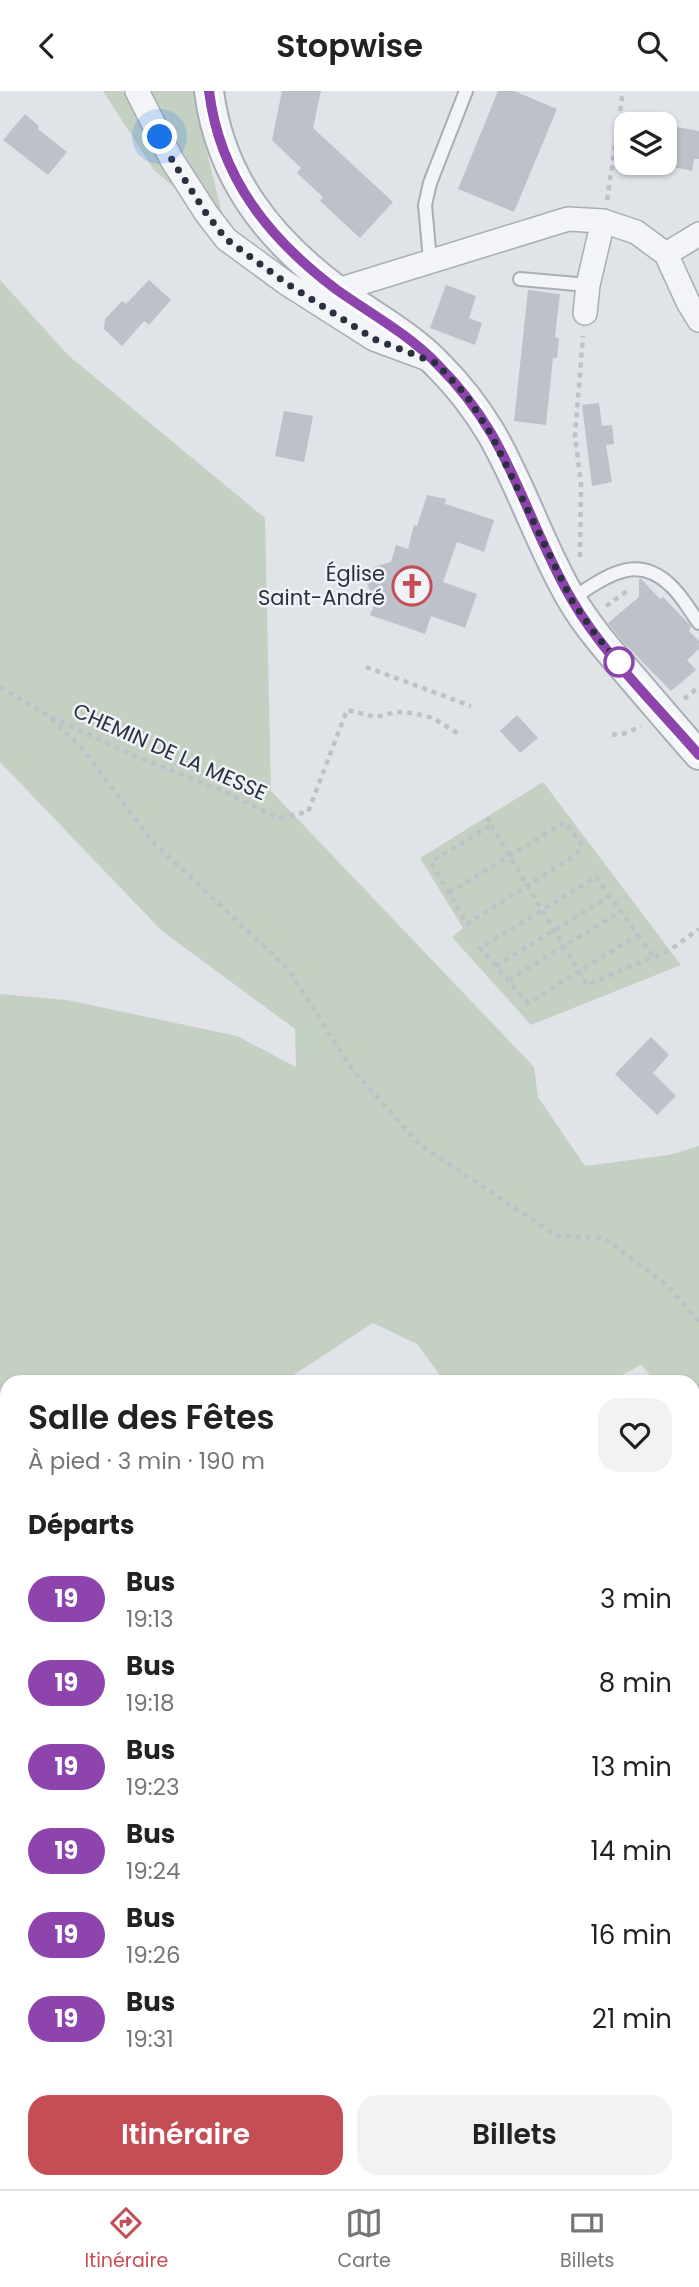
<!DOCTYPE html>
<html lang="fr">
<head>
<meta charset="utf-8">
<style>
  :root { --surface:#fff; --page:#f2f2f2; --text:#222; --muted:#767676; --line:#e0e0e0; --accent:#c54d56 }
  body { margin:0; font-family:Poppins,sans-serif; background:var(--page); color:var(--text); height:100vh; display:flex; flex-direction:column; font-size:26px; white-space:nowrap }
  * { box-sizing:border-box; margin:0 }
  p { font-size:23px; color:var(--muted) }
  .icon { flex:none; width:38px; height:38px; fill:none; stroke:currentColor; stroke-width:2; stroke-linecap:round; stroke-linejoin:round }
  .map { position:relative; flex:1; overflow:hidden }
  .drawer { position:absolute; left:0px; top:1284px; width:700px; height:814px; display:flex; flex-direction:column; background:var(--surface); border-radius:21px 21px 0 0; box-shadow:0 2px 5px #0004 }
  .drawer>* { flex:none }
  .badge { padding:0 14px; border-radius:23px; font-size:24px; line-height:46px }
  .controls { position:absolute; left:614px; top:21px; display:grid; gap:14px }
  .controls a { display:grid; place-items:center; width:63px; height:63px; border-radius:14px; background:var(--surface); box-shadow:0 2px 5px #0004; font-size:35px }
  .you { position:absolute; width:35px; height:35px; margin:-18px; border:5px solid #fff; border-radius:50%; background:#1a73e8; box-shadow:0 0 0 10px #1a73e833 }
  .map>.badge { position:absolute; translate:-50% -50%; box-shadow:0 0 0 4px #fff }
  h2 { padding:0 28px; font-size:26px; line-height:63px }
  .round { display:grid; place-items:center; flex:none; width:74px; height:74px; border-radius:21px; background:var(--page) }
  .summary { display:flex; align-items:center; justify-content:space-between; height:119px; padding:0 28px }
  h1 { font-size:33px; font-weight:600; line-height:52px }
  .primary-button { display:flex; gap:14px; margin-top:auto; padding:14px 28px }
  .primary-button a { flex:1; height:80px; border-radius:21px; background:var(--accent); color:#fff; font-size:28px; font-weight:600; line-height:80px; text-align:center }
  .primary-button a+a { background:var(--page); color:var(--text) }
  ul { padding:0; list-style:none }
  li { display:flex; align-items:center; gap:21px; height:84px; padding:0 28px }
  li div { flex:1 }
  li b { display:block; font-size:26px }
  li em { font-style:normal }
  li .badge { min-width:77px; font-weight:700; text-align:center }
  header { display:flex; justify-content:space-between; align-items:center; height:91px; padding:0 28px; background:var(--surface); font-size:32px; font-weight:600 }
  .menu { display:flex; justify-content:space-around; align-items:center; height:98px; border-top:2px solid var(--line); background:var(--surface); font-size:19px; color:var(--muted) }
  .menu a { display:grid; justify-items:center; gap:4px }
  .menu .active { color:var(--accent) }
  .map>svg:first-child { display:block }
</style>
</head>
<body>
<header><svg class="icon" aria-label="back" viewBox="0 0 24 24"><path d="M15 5l-7 7 7 7"/></svg>Stopwise<svg class="icon" aria-label="search" viewBox="0 0 24 24"><circle cx="10" cy="10" r="6"/><path d="M15 15l6 6"/></svg></header>
<div class="map">
<svg width="699" height="2098" viewBox="0 0 699 2098">
  <rect width="100%" height="100%" fill="#e0e3e8"/>
  <g fill="#c4d1c2">
    <path d="M103,0H201V38L227,142L154,79Z"/>
    <path d="M0,189L69,265L265,427L271,700L534,976L538,1006L585,1075L669,1064L699,1055V1342L693,1334V1292L656,1291L641,1274L608,1291H445L417,1253L373,1232L284,1290L285,1291L7,1292V2091H693V1584L699,1585V2098H0V903L67,909L237,945L296,976L295,938L162,840L0,671Z"/>
    <path d="M543,691L681,874L531,934L452,846L463,837L420,767Z"/>
  </g>
  <g fill="#bec1ca">
    <path d="M282,0H321L313,37L393,111L360,147L320,110L323,106L297,82L301,77L272,49Z"/>
    <path d="M498,0H514L557,18L514,121L458,98Z"/>
    <path d="M25,23L39,35L38,38L67,61L48,84L3,49Z"/>
    <path d="M665,34L699,40V68H694L692,80L665,74Z"/>
    <path d="M149,189L171,209L149,234L144,230L122,255L104,238L105,228L122,210L126,213Z"/>
    <path d="M446,194L476,205L469,227L482,232L475,254L430,237Z"/>
    <path d="M528,199L560,203L555,246L559,247L557,267H553L546,334L514,330Z"/>
    <path d="M599,312L602,335L612,334L614,353L606,354L612,391L592,395L582,314Z"/>
    <path d="M284,320L313,325L304,371L275,365Z"/>
    <path d="M427,404L446,408L445,413L494,429L484,461L457,451L443,491L477,503L465,537L431,525L425,543L370,524L375,512L366,490L373,476L391,471L396,454L408,458L414,434L417,435Z"/>
    <path d="M639,488H641L660,508L663,506L691,535L689,540L699,550V558L687,569L696,579L671,600L625,553L608,532L639,506Z"/>
    <path d="M517,624L538,647L520,662L500,640Z"/>
    <path d="M651,946L669,964L653,982L676,1005L657,1024L615,983Z"/>
  </g>
  <g fill="none" stroke-linecap="round" stroke-linejoin="round">
    <g stroke="#a9adb5" stroke-width="16">
      <g id="service">
        <path d="M430,169L425,114L430,92L466,0"/>
        <path d="M520,188L588,194"/>
        <path d="M571,508C604,488 634,461 669,493C681,503 690,520 699,532"/>
      </g>
    </g>
    <g stroke="#a9adb5" stroke-width="26">
      <g id="minor">
        <path d="M137,0L172,69L206,122L226,148L286,192L374,248L425,267"/>
        <path d="M666,163L699,143"/>
        <path d="M338,199L568,128L603,130L636,141L666,163L688,211L699,229"/>
        <path d="M585,222L588,194L603,130"/>
      </g>
    </g>
    <g stroke="#a9adb5" stroke-width="32">
      <path id="tertiary" d="M209,0C220,87 269,148 337,199C371,224 410,244 439,275C459,295 476,317 491,342C522,395 540,455 572,509C588,536 609,560 630,584C653,611 676,638 699,664"/>
    </g>
    <g stroke="#bec1c7" stroke-width="4.5" stroke-dasharray="5 5" stroke-linecap="butt">
      <path d="M607,109L623,0"/>
      <path d="M580,466L581,393L575,345L583,245"/>
      <path d="M606,515L630,498"/>
      <path d="M366,576L471,615"/>
      <path d="M0,596L47,624L84,659L153,751L288,878L352,978L419,1053L557,1145L604,1147L668,1195L699,1231"/>
      <path d="M684,608L699,596"/>
      <path d="M51,626L133,664L223,700L278,727L308,721L347,619L376,626L396,621L413,622L433,627L459,643"/>
      <path d="M612,644L627,642L641,635"/>
      <path d="M491,734L587,894L670,859L699,838"/>
      <path d="M596,786L638,844L528,912L480,857Z"/>
      <path d="M449,802L565,731L581,752L577,763L467,833L431,771L491,734L487,726"/>
      <path d="M638,844L654,866"/>
      <path d="M496,875L610,805"/>
      <path d="M509,889L621,820"/>
    </g>
    <use href="#service" stroke="#f2f4f7" stroke-width="12"/>
    <use href="#minor" stroke="#f2f4f7" stroke-width="23"/>
    <use href="#tertiary" stroke="#f2f4f7" stroke-width="28"/>
  </g>
  <g fill="none" stroke-linecap="round" stroke-linejoin="round">
    <g stroke="#fff" stroke-width="16">
      <path id="line" d="M209,0C220,87 269,148 337,199C371,223 410,244 439,275C459,295 476,317 491,342C522,395 540,455 572,509C603,563 658,616 699,664"/>
    </g>
    <use href="#line" stroke="#8e44ad" stroke-width="10"/>
    <path stroke="#2a303e" stroke-width="7" stroke-dasharray="0 12.6" d="M160,46L172,69L206,122L226,148L286,192L374,248L436,272L466,304L491,343L571,508L595,543L619,571"/>
  </g>
  <defs>
    <g id="church-ring" transform="scale(2.0125)"><circle r="9.5" fill="#eff2f6" stroke="#c54d56" stroke-width="1.5"/><path d="M-1.2-6h2.4v3.5h3.3v2.4h-3.3V6h-2.4V-.1h-3.3v-2.4h3.3Z" fill="#c54d56"/></g>
  </defs>
  <g fill-rule="evenodd">
    <use href="#church-ring" x="412" y="495"/>
  </g>
  <circle fill="#fff" stroke="#8e44ad" stroke-width="3.5" cx="619" cy="571" r="14"/>
  <g text-anchor="middle" stroke-width="5" stroke-linejoin="round" paint-order="stroke">
    <g font-size="21" fill="#2a303e" stroke="#eff2f6" text-anchor="end">
      <text x="385" y="490">Église<tspan x="385" dy="24">Saint-André</tspan></text>
    </g>
    <g font-size="21" fill="#2a303e" stroke="#eff2f6">
      <text transform="translate(170 661) rotate(24)" y="7">CHEMIN DE LA MESSE</text>
    </g>
  </g>
</svg>
<div class="controls">
<a><svg class="icon" aria-label="layers" viewBox="0 0 24 24"><path d="M12 4l9 5-9 5-9-5zM3 14l9 5 9-5"/></svg></a>
</div>
<div class="you" style="left:160px;top:46px"></div>
<section class="drawer">
<div class="summary"><div><h1>Salle des Fêtes</h1><p>À pied · 3 min · 190 m</p></div><a class="round"><svg class="icon" aria-label="heart" viewBox="0 0 24 24"><path d="M12 20l-8-8c-3-5 5-10 8-4 3-6 11-1 8 4z"/></svg></a></div>
<h2>Départs</h2>
<ul>
<li><span class="badge" style="background:#8e44ad;color:#fff">19</span><div><b>Bus</b><p>19:13</p></div><em>3 min</em></li>
<li><span class="badge" style="background:#8e44ad;color:#fff">19</span><div><b>Bus</b><p>19:18</p></div><em>8 min</em></li>
<li><span class="badge" style="background:#8e44ad;color:#fff">19</span><div><b>Bus</b><p>19:23</p></div><em>13 min</em></li>
<li><span class="badge" style="background:#8e44ad;color:#fff">19</span><div><b>Bus</b><p>19:24</p></div><em>14 min</em></li>
<li><span class="badge" style="background:#8e44ad;color:#fff">19</span><div><b>Bus</b><p>19:26</p></div><em>16 min</em></li>
<li><span class="badge" style="background:#8e44ad;color:#fff">19</span><div><b>Bus</b><p>19:31</p></div><em>21 min</em></li>
</ul>
<div class="primary-button"><a>Itinéraire</a><a>Billets</a></div>
</section>
</div>
<nav class="menu">
<a class="active"><svg class="icon" aria-label="directions" viewBox="0 0 24 24"><path d="M12 3l9 9-9 9-9-9zM9 14v-3h6M13 9l2 2-2 2"/></svg>Itinéraire</a>
<a><svg class="icon" aria-label="map" viewBox="0 0 24 24"><path d="M3 6l6-2 6 2 6-2v14l-6 2-6-2-6 2zM9 4v14M15 6v14"/></svg>Carte</a>
<a><svg class="icon" aria-label="tickets" viewBox="0 0 24 24"><path d="M3 7h18v10H3zM15 7v10"/></svg>Billets</a>
</nav>
</body>
</html>
